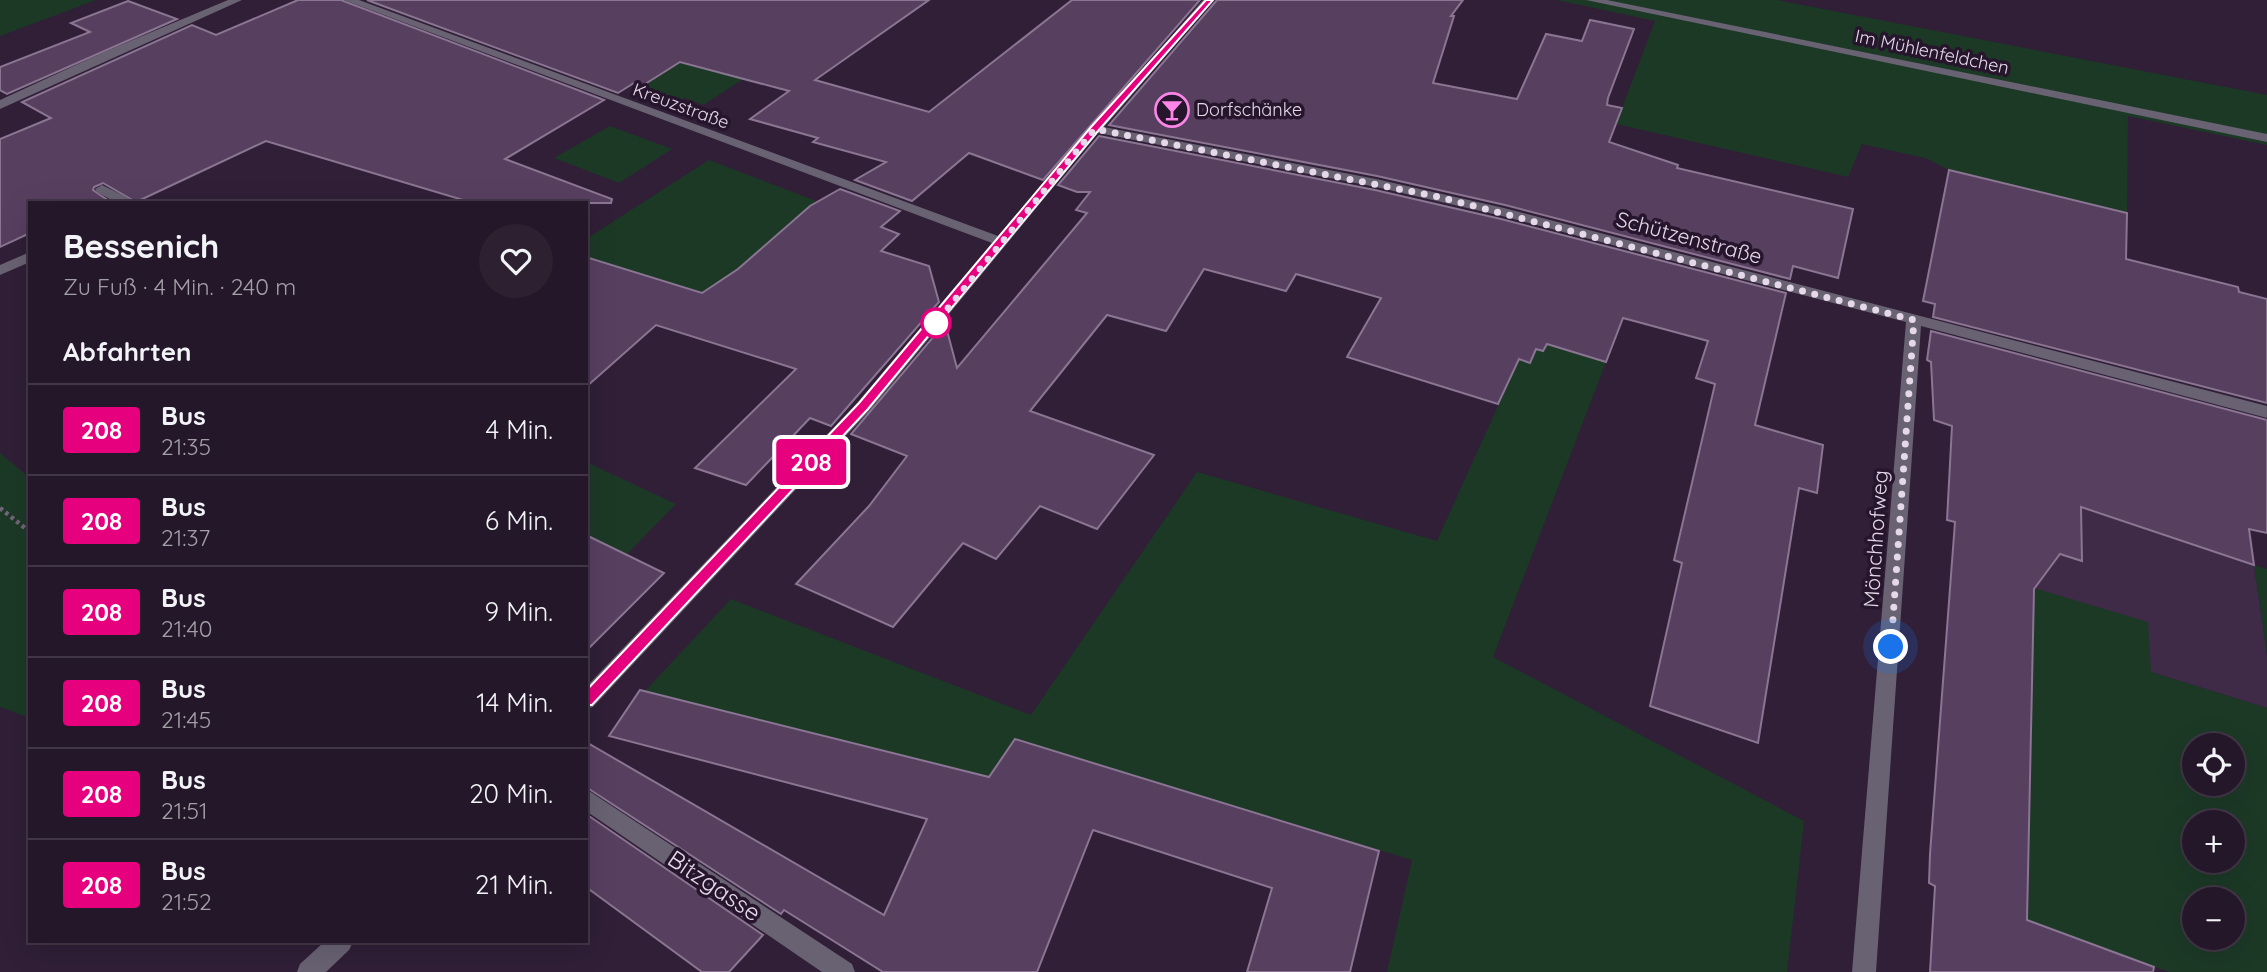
<!DOCTYPE html>
<html lang="de">
<head>
<meta charset="utf-8">
<style>
  :root { --surface:#241729; --page:#2c2031; --text:#f1f3f6; --muted:#a39fa8; --line:#413646 }
  body { margin:0; font-family:Quicksand,sans-serif; background:var(--page); color:var(--text); height:100vh; display:flex; flex-direction:column; font-size:26px; white-space:nowrap }
  * { box-sizing:border-box; margin:0 }
  p { font-size:23px; color:var(--muted) }
  .icon { flex:none; width:38px; height:38px; fill:none; stroke:currentColor; stroke-width:2; stroke-linecap:round; stroke-linejoin:round }
  .map { position:relative; flex:1; overflow:hidden }
  .drawer { position:absolute; left:28px; top:201px; width:560px; height:742px; display:flex; flex-direction:column; background:var(--surface); border-radius:0px; box-shadow:0 7px 28px #0002,0 0 0 2px var(--line) }
  .drawer>* { flex:none }
  .badge { padding:0 14px; border-radius:5px; font-size:24px; line-height:46px }
  .tools { position:absolute; left:2182px; top:733px; display:grid; gap:14px }
  .tools a { display:grid; place-items:center; width:63px; height:63px; border-radius:50%; background:var(--surface); box-shadow:0 7px 28px #0002,0 0 0 2px var(--line); font-size:35px }
  .you { position:absolute; width:35px; height:35px; margin:-18px; border:5px solid #fff; border-radius:50%; background:#1a73e8; box-shadow:0 0 0 10px #1a73e833 }
  .map>.badge { position:absolute; translate:-50% -50%; box-shadow:0 0 0 4px #fff }
  h2 { padding:0 35px; font-size:26px; line-height:63px }
  .round { display:grid; place-items:center; flex:none; width:74px; height:74px; border-radius:37px; background:var(--page) }
  .overview { display:flex; align-items:center; justify-content:space-between; height:119px; padding:0 35px }
  h1 { font-size:33px; font-weight:800; line-height:52px }
  ul { padding:0; list-style:none }
  li { display:flex; align-items:center; gap:21px; height:91px; padding:0 35px; border-top:2px solid var(--line) }
  li div { flex:1 }
  li b { display:block; font-size:26px }
  li em { font-style:normal }
  li .badge { min-width:77px; font-weight:700; text-align:center }
  .map>svg:first-child { display:block }
</style>
</head>
<body>
<div class="map">
<svg width="2267" height="972" viewBox="0 0 2267 972">
  <rect width="100%" height="100%" fill="#301f37"/>
  <path fill="#3f2a47" d="M2036,459L2158,533L2254,565L2267,655V708L2151,672L2034,588V547L2079,560Z"/>
  <g fill="#1c3926" fill-rule="evenodd">
    <path d="M0,0H96L0,36Z"/>
    <path d="M779,0H809L759,69L703,105L684,98L680,100L642,86Z"/>
    <path d="M1557,0H1777L2267,95V145L2128,116L2127,213L1949,170L1925,158L1862,144L1848,177L1616,124L1655,21Z"/>
    <path d="M610,126L672,149L619,183L554,158Z"/>
    <path d="M709,160L816,201L708,294L586,257V239Z"/>
    <path d="M1547,344L1606,362L1493,657L1804,821L1787,972H1387L1412,860L1016,739L989,777L645,691L731,599L1031,715L1197,472L1437,541L1525,346L1542,351Z"/>
    <path d="M0,453L30,478V718L0,707Z"/>
    <path d="M586,462L676,504L626,555L586,535Z"/>
    <path d="M2254,565L2267,569V655Z"/>
    <path d="M2034,588L2148,622L2151,672L2267,708V972H2169L2028,920ZM2194,746H2233V784H2194ZM2194,822H2233V861H2194ZM2194,900H2233V938H2194Z"/>
  </g>
  <g fill="#573f60" stroke="#8a7592" stroke-width="2">
    <path d="M298,0H341L604,100L505,159L612,199L611,203H473L266,141L136,202L103,183L94,187L93,190L112,203H30V233L0,247V139L51,118L22,102L192,25L216,35Z"/>
    <path d="M367,0H929L815,80L929,112L1072,0H1200L1043,180L969,153L912,201L855,180L886,162L813,142L818,138L750,119L789,91L680,62L642,86L634,83L618,93Z"/>
    <path d="M1217,0H1463L1451,16H1454L1433,83L1517,99L1546,34L1582,41L1590,20L1634,29L1608,98L1607,105L1622,108L1609,142L1678,165L1677,168L1853,209L1838,278L1793,266L1790,279L1505,205L1377,176L1109,125Z"/>
    <path d="M128,1L177,19L7,94L0,90V67L90,32L71,23Z"/>
    <path d="M1099,136L1375,190L1501,219L1786,293L1755,425L1823,445L1817,493L1799,488L1758,743L1650,706L1682,563L1674,560L1715,384L1696,378L1708,341L1623,318L1606,362L1547,344L1543,351L1536,349L1530,363L1519,359L1498,404L1347,357L1381,298L1296,274L1286,291L1204,269L1166,331L1107,315L1030,411L1154,455L1097,529L1040,506L996,559L963,543L893,627L796,584L869,506L907,456L851,434L945,323L957,368L1087,213L1076,210L1090,192H1077L1058,185Z"/>
    <path d="M1949,170L2127,213L2126,259L2238,287L2239,292L2267,299V403L1933,317L1935,304L1923,301Z"/>
    <path d="M840,189L900,211L881,227L899,234L881,251L929,266L939,302L831,426L810,418L746,485L695,468L796,369L656,325L586,387V257L702,293L738,269L810,206Z"/>
    <path d="M1931,331L2267,420V533L2249,529L2254,565L2081,507L2082,561L2060,554L2034,589L2027,920L2154,967L2153,972H1930L1935,886L1929,883L1930,854L1955,522L1947,520L1952,426L1934,420L1931,362L1927,360Z"/>
    <path d="M586,535L664,573L586,651Z"/>
    <path d="M640,690L989,777L1015,739L1379,851L1350,972H1247L1272,888L1093,830L1037,972H883L784,910L781,914L586,787V742L884,915L927,819L609,736Z"/>
    <path d="M586,814L763,935L729,972H702L586,887Z"/>
  </g>
  <g fill="none" stroke-linecap="round" stroke-linejoin="round">
    <path stroke="#736479" stroke-width="4.5" stroke-dasharray="3.5 3.5" stroke-linecap="butt" d="M0,508L30,532"/>
    <g fill="#686273" fill-rule="evenodd">
      <path d="M228,0H242L0,109V100L104,52Z"/>
      <path d="M344,0H359L998,236L1203,0H1214L1104,127L1376,179L1504,208L2267,406V418L1921,326L1876,972H1852L1906,322L1502,216L1376,187L1098,133L870,410L593,707L586,709V687L858,402L992,243Z"/>
      <path d="M1586,0H1607L2267,134V142Z"/>
      <path d="M102,185L132,200L134,203H117L97,192L95,189Z"/>
      <path d="M30,252V262L0,275V265Z"/>
      <path d="M586,789L852,964L855,972H822L586,811Z"/>
      <path d="M324,942H353L349,950L326,972H297L300,964Z"/>
    </g>
  </g>
  <path fill="#e6007e" stroke="#fff" stroke-width="2" d="M1206,0H1213L1098,131L868,409L592,705H581V696L859,403L1091,127Z"/>
  <g fill="none" stroke-linecap="round" stroke-linejoin="round">
    <path stroke="#e5d9e9" stroke-width="7" stroke-dasharray="0 12.6" d="M936,323L930,330L1095,129L1439,197L1914,320L1891,647"/>
  </g>
  <defs>
    <g id="bar-ring" transform="scale(1.75)"><circle r="9.5" fill="#26152c" stroke="#fa87e7" stroke-width="1.5"/><path d="M-6-5H6L.8 .8V4.5H3.5V6h-7V4.5H-.8V.8Z" fill="#fa87e7"/></g>
  </defs>
  <g fill-rule="evenodd">
    <use href="#bar-ring" x="1172" y="110"/>
  </g>
  <circle fill="#fff" stroke="#e6007e" stroke-width="3.5" cx="936" cy="323" r="14"/>
  <g text-anchor="middle" stroke-width="7" stroke-linejoin="round" paint-order="stroke">
    <g font-size="18" fill="#e5d9e9" stroke="#26152c">
      <text transform="translate(1932 52) rotate(12)" y="6">Im Mühlenfeldchen</text>
      <text transform="translate(681 106) rotate(20)" y="6">Kreuzstraße</text>
    </g>
    <g font-size="18" fill="#e5d9e9" stroke="#26152c" text-anchor="start">
      <text x="1196" y="116">Dorfschänke</text>
    </g>
    <g font-size="21" fill="#e5d9e9" stroke="#26152c">
      <text transform="translate(1689 238) rotate(15)" y="7">Schützenstraße</text>
      <text transform="translate(1876 539) rotate(-86)" y="7">Mönchhofweg</text>
    </g>
    <g font-size="24" fill="#e5d9e9" stroke="#26152c">
      <text transform="translate(714 886) rotate(34)" y="8">Bitzgasse</text>
    </g>
  </g>
</svg>
<div class="tools">
<a><svg class="icon" aria-label="locate" viewBox="0 0 24 24"><circle cx="12" cy="12" r="6"/><path d="M12 2v4M12 18v4M2 12h4M18 12h4"/></svg></a>
<a>+</a>
<a>−</a>
</div>
<div class="you" style="left:1891px;top:647px"></div>
<b class="badge" style="left:811px;top:462px;background:#e6007e;color:#fff">208</b>
<section class="drawer">
<div class="overview"><div><h1>Bessenich</h1><p>Zu Fuß · 4 Min. · 240 m</p></div><a class="round"><svg class="icon" aria-label="heart" viewBox="0 0 24 24"><path d="M12 20l-8-8c-3-5 5-10 8-4 3-6 11-1 8 4z"/></svg></a></div>
<h2>Abfahrten</h2>
<ul>
<li><span class="badge" style="background:#e6007e;color:#fff">208</span><div><b>Bus</b><p>21:35</p></div><em>4 Min.</em></li>
<li><span class="badge" style="background:#e6007e;color:#fff">208</span><div><b>Bus</b><p>21:37</p></div><em>6 Min.</em></li>
<li><span class="badge" style="background:#e6007e;color:#fff">208</span><div><b>Bus</b><p>21:40</p></div><em>9 Min.</em></li>
<li><span class="badge" style="background:#e6007e;color:#fff">208</span><div><b>Bus</b><p>21:45</p></div><em>14 Min.</em></li>
<li><span class="badge" style="background:#e6007e;color:#fff">208</span><div><b>Bus</b><p>21:51</p></div><em>20 Min.</em></li>
<li><span class="badge" style="background:#e6007e;color:#fff">208</span><div><b>Bus</b><p>21:52</p></div><em>21 Min.</em></li>
</ul>
</section>
</div>
</body>
</html>
